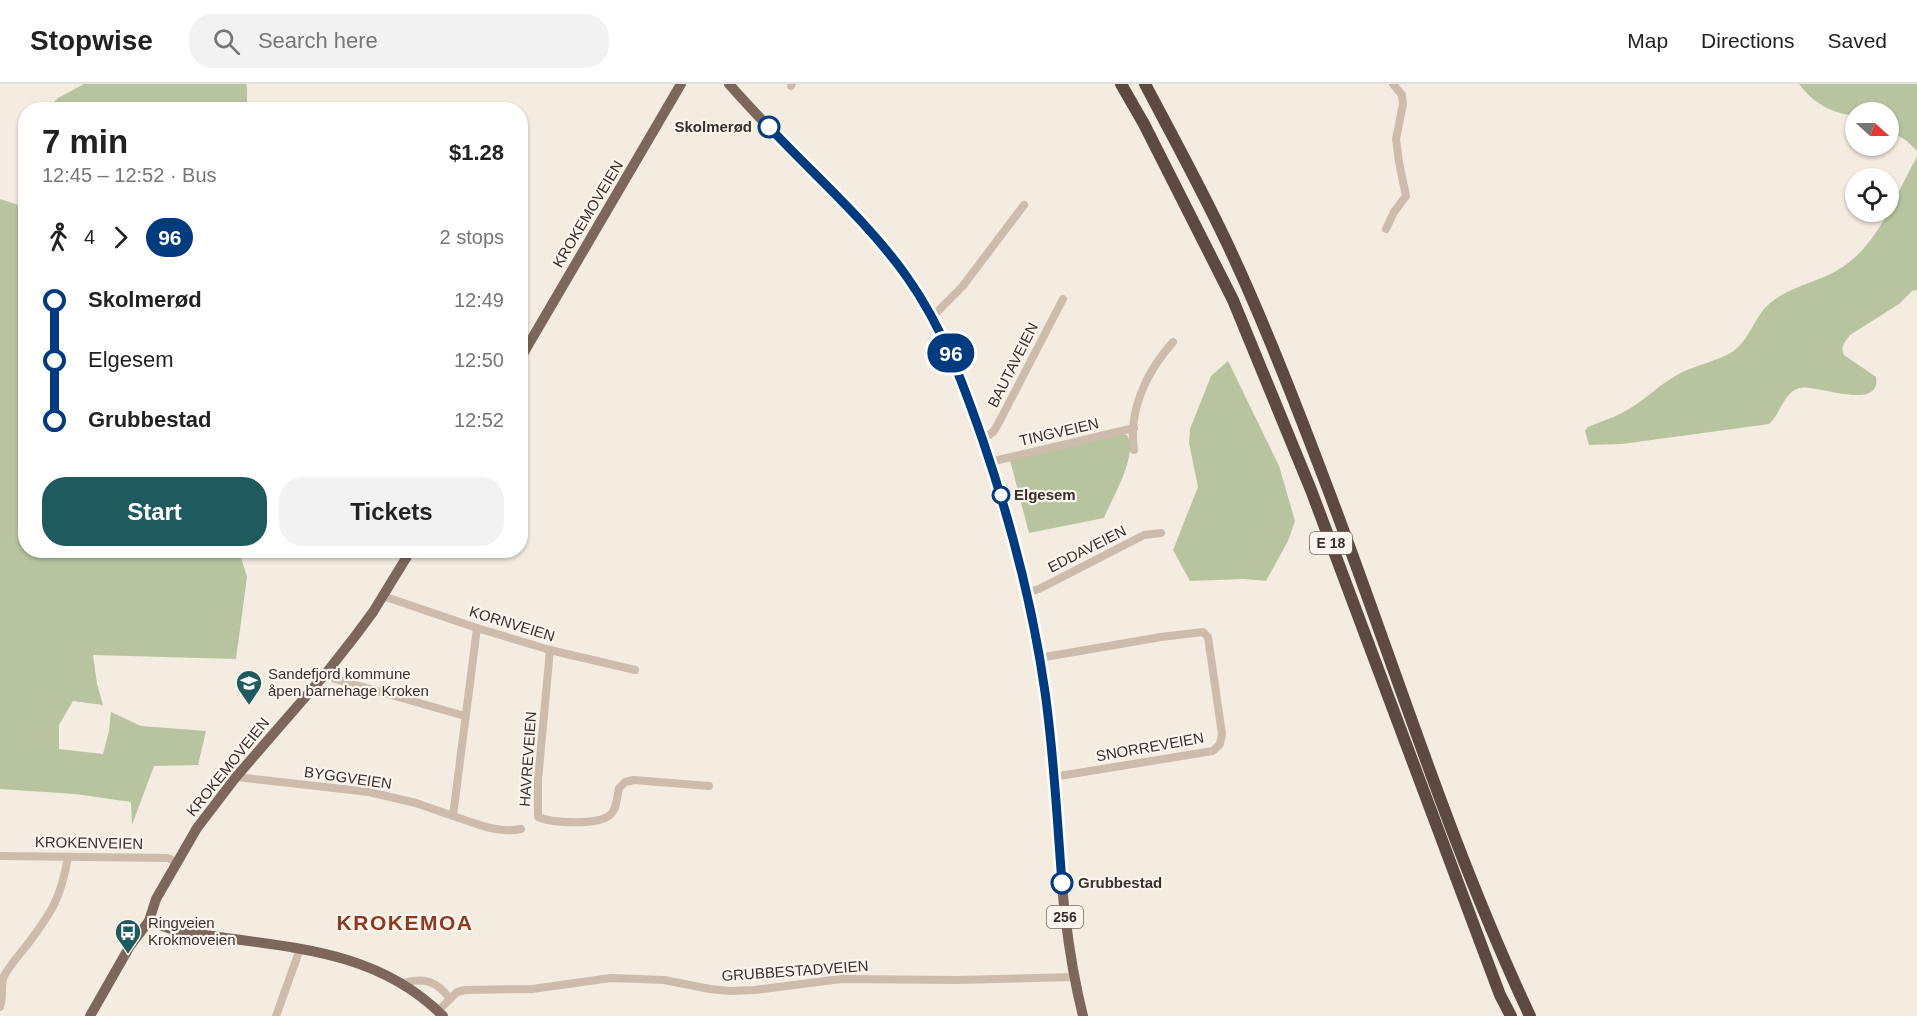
<!DOCTYPE html>
<html lang="en">
<head>
<meta charset="utf-8">
<style>
  :root { --surface:#fff; --page:#f2f2f2; --text:#222; --muted:#767676; --line:#e0e0e0; --accent:#1f5a5e }
  body { margin:0; font-family:Helvetica,sans-serif; background:var(--page); color:var(--text); height:100vh; display:flex; flex-direction:column; font-size:22px; white-space:nowrap }
  * { box-sizing:border-box; margin:0 }
  p { font-size:20px; color:var(--muted) }
  .icon { flex:none; width:33px; height:33px; fill:none; stroke:currentColor; stroke-width:2; stroke-linecap:round; stroke-linejoin:round }
  .map { position:relative; flex:1; overflow:hidden }
  .side { position:absolute; left:18px; top:18px; width:510px; height:456px; display:flex; flex-direction:column; background:var(--surface); border-radius:24px; box-shadow:0 2px 4px #0004 }
  .side>* { flex:none }
  .badge { padding:0 12px; border-radius:20px; font-size:21px; line-height:39px }
  .needle { width:39px; rotate:111deg }
  .tools { position:absolute; left:1845px; top:18px; display:grid; gap:12px }
  .tools a { display:grid; place-items:center; width:54px; height:54px; border-radius:50%; background:var(--surface); box-shadow:0 2px 4px #0004; font-size:30px }
  .map>.badge { position:absolute; translate:-50% -50%; box-shadow:0 0 0 3px #fff }
  .legs { display:flex; align-items:center; gap:9px; height:66px; padding:0 24px; font-size:20px }
  .legs p { margin-inline-start:auto }
  .summary { display:flex; align-items:center; justify-content:space-between; height:102px; padding:0 24px }
  h1 { font-size:33px; font-weight:600; line-height:45px }
  .primary-button { display:flex; gap:12px; margin-top:auto; padding:12px 24px }
  .primary-button a { flex:1; height:69px; border-radius:24px; background:var(--accent); color:#fff; font-size:24px; font-weight:600; line-height:69px; text-align:center }
  .primary-button a+a { background:var(--page); color:var(--text) }
  ul { padding:0 24px; list-style:none }
  li { display:flex; align-items:center; gap:21px; height:60px; font-size:22px }
  li i { display:grid; place-items:center; width:9px; height:100%; margin:0 8px; background:currentColor }
  li i::after { content:''; width:15px; height:15px; margin:-8px; border:4px solid; border-radius:50%; background:var(--surface) }
  li p { margin-inline-start:auto }
  li:first-child i { background:linear-gradient(#0000 50%,currentColor 0) }
  li:last-child i { background:linear-gradient(currentColor 50%,#0000 0) }
  header { display:flex; align-items:center; gap:36px; box-sizing:border-box; height:84px; padding:0 30px; background:var(--surface); border-bottom:2px solid var(--line) }
  header strong { font-size:28px }
  nav { display:flex; gap:33px; margin-inline-start:auto; font-size:21px }
  .search { width:420px; height:54px; background:var(--page); display:flex; align-items:center; gap:15px; box-sizing:border-box; padding:0 21px; border-radius:24px; color:var(--muted); font-size:22px }
  .map>svg:first-child { display:block }
</style>
</head>
<body>
<header>
<strong>Stopwise</strong>
<div class="search"><svg class="icon" aria-label="search" viewBox="0 0 24 24"><circle cx="10" cy="10" r="6"/><path d="M15 15l6 6"/></svg>Search here</div>
<nav><a>Map</a><a>Directions</a><a>Saved</a></nav>
</header>
<div class="map">
<svg width="1917" height="932" viewBox="0 0 1917 932">
  <rect width="100%" height="100%" fill="#f4ebe1"/>
  <g fill="#b8c4a0">
    <path d="M84,0H246L247,3V25L61,26L56,22L54,18L58,14Z"/>
    <path d="M1799,0H1917V67L1907,57L1889,46L1888,28H1856L1855,32C1832,29 1814,20 1799,0Z"/>
    <path d="M1917,73V206L1912,207L1899,220L1850,251C1845,258 1840,263 1844,271L1876,293C1882,329 1814,299 1799,304C1784,308 1780,331 1769,340L1622,360L1589,361L1585,347L1588,343C1602,337 1616,333 1629,325C1646,315 1660,300 1677,291C1694,281 1721,277 1736,265C1750,253 1755,233 1768,221C1788,202 1818,199 1841,184C1880,159 1895,111 1917,73Z"/>
    <path d="M0,115L25,123L26,466L239,467L247,493L236,575L93,571L97,600L103,621L73,617L59,641V665L103,670L109,647L111,628L141,642L206,647L198,681L154,682L132,741L131,718L75,710L0,705Z"/>
    <path d="M1228,277L1279,382L1295,437L1288,457L1266,497L1244,495L1190,497L1173,466L1198,403L1189,359L1190,345L1211,292Z"/>
    <path d="M1121,350L1127,351C1139,370 1112,414 1104,434L1029,449L1010,376Z"/>
  </g>
  <g fill="none" stroke-linecap="round" stroke-linejoin="round">
    <g stroke="#cdbbac" stroke-width="8">
      <path d="M791,2L792,0"/>
      <path d="M1386,145L1394,128L1406,112L1399,78L1396,55L1403,20L1402,11L1393,0"/>
      <path d="M932,233L962,203L1024,121"/>
      <path d="M982,356L993,348L997,342L1063,215"/>
      <path d="M1134,366C1128,326 1147,287 1173,258"/>
      <path d="M990,378L1134,344"/>
      <path d="M1026,509L1039,505L1144,451L1161,449"/>
      <path d="M383,512L477,544L550,566L635,586"/>
      <path d="M477,544L453,732C475,739 498,750 521,745"/>
      <path d="M550,566L538,696V733C552,739 600,742 611,730C617,724 617,713 619,704L625,698L634,696L709,702"/>
      <path d="M1039,574L1161,553L1203,548L1208,553L1222,650L1220,660L1213,667L1053,693"/>
      <path d="M327,588L335,595L465,632"/>
      <path d="M236,693L369,708L416,719L453,732"/>
      <path d="M0,772L168,774L176,778"/>
      <path d="M403,899C424,893 437,897 450,915"/>
      <path d="M0,923C4,912 0,902 4,892C10,881 19,871 27,861C52,828 61,814 68,773"/>
      <path d="M438,927L457,908L465,906L532,905L611,894L664,896L710,905L730,907L755,906L841,895L957,896L1074,893"/>
      <path d="M276,932L300,865"/>
    </g>
    <g stroke="#7d675c" stroke-width="10">
      <path d="M729,0C764,40 802,77 839,116C871,149 901,181 925,220C951,263 967,310 983,358C1016,453 1041,554 1050,655C1059,747 1060,841 1083,932"/>
      <path d="M520,275L681,0"/>
      <path d="M149,837L171,845L186,848C279,864 372,861 443,932"/>
      <path d="M90,932L130,862L149,837L156,815L197,744L236,693L327,588L356,551L373,528L411,466"/>
    </g>
    <g stroke="#5c4a42" stroke-width="12">
      <path d="M1121,0L1144,40L1233,216L1311,406L1500,911L1511,932"/>
      <path d="M1145,0C1175,57 1206,113 1233,172C1266,243 1295,318 1323,392C1392,572 1448,758 1530,932"/>
    </g>
  </g>
  <g fill="none" stroke-linecap="round" stroke-linejoin="round">
    <g stroke="#fff" stroke-width="14">
      <path id="line-1" d="M769,43C814,91 869,139 907,193C943,244 963,299 983,357C1011,439 1033,523 1045,608C1054,671 1057,735 1062,799"/>
    </g>
    <use href="#line-1" stroke="#003b80" stroke-width="9"/>
  </g>
  <defs>
    <g id="school-pin" transform="scale(1.35)"><path d="M0 17L-7.5 6A9.5 9.5 0 1 1 7.5 6Z" fill="#1f5a5e" stroke="#fbf5ee"/><path d="M0-5L7-2L0 1L-7-2ZM-4 1L0 2.5L4 1V4Q0 6-4 4Z" fill="#fff"/></g>
    <g id="bus-pin" transform="scale(1.35)"><path d="M0 17L-7.5 6A9.5 9.5 0 1 1 7.5 6Z" fill="#1f5a5e" stroke="#fbf5ee"/><path d="M-5-6H5V4H4V6H2V4H-2V6H-4V4H-5ZM-3.5-4V0h7V-4ZM-3.5 1.2v1.5H-2V1.2ZM2 1.2v1.5H3.5V1.2Z" fill="#fff"/></g>
  </defs>
  <g fill-rule="evenodd">
    <use href="#school-pin" x="249" y="599"/>
    <use href="#bus-pin" x="128" y="848"/>
  </g>
  <g fill="#fff" stroke="#003b80" stroke-width="3">
    <circle cx="769" cy="43" r="10"/>
    <circle cx="1001" cy="411" r="8"/>
    <circle cx="1062" cy="799" r="10"/>
  </g>
  <g text-anchor="middle" stroke-width="4.5" stroke-linejoin="round" paint-order="stroke">
    <g fill="#fbf5ee" stroke="#756b66" stroke-width="1.5">
      <rect x="1310" y="448" width="42" height="22" rx="4.5"/>
      <rect x="1047" y="822" width="36" height="22" rx="4.5"/>
    </g>
    <g font-size="14" font-weight="bold" fill="#3b302b">
      <text x="1331" y="464">E 18</text>
      <text x="1065" y="838">256</text>
    </g>
    <g font-size="15" font-weight="bold" fill="#3b302b" stroke="#fbf5ee" text-anchor="start">
      <text x="752" y="48" text-anchor="end">Skolmerød</text>
      <text x="1014" y="416">Elgesem</text>
      <text x="1078" y="804">Grubbestad</text>
    </g>
    <g font-size="15" fill="#3b302b" stroke="#fbf5ee">
      <text transform="translate(588 130) rotate(-59)" y="5">KROKEMOVEIEN</text>
      <text transform="translate(1013 281) rotate(-63)" y="5">BAUTAVEIEN</text>
      <text transform="translate(1059 348) rotate(-13)" y="5">TINGVEIEN</text>
      <text transform="translate(1087 465) rotate(-27)" y="5">EDDAVEIEN</text>
      <text transform="translate(512 540) rotate(17)" y="5">KORNVEIEN</text>
      <text transform="translate(1150 663) rotate(-10)" y="5">SNORREVEIEN</text>
      <text transform="translate(528 675) rotate(-86)" y="5">HAVREVEIEN</text>
      <text transform="translate(228 683) rotate(-51)" y="5">KROKEMOVEIEN</text>
      <text transform="translate(348 694) rotate(8)" y="5">BYGGVEIEN</text>
      <text transform="translate(89 759) rotate(1)" y="5">KROKENVEIEN</text>
      <text transform="translate(795 887) rotate(-4)" y="5">GRUBBESTADVEIEN</text>
    </g>
    <g font-size="15" fill="#3b302b" stroke="#fbf5ee" text-anchor="start">
      <text x="268" y="595">Sandefjord kommune<tspan x="268" dy="17">åpen barnehage Kroken</tspan></text>
      <text x="148" y="844">Ringveien<tspan x="148" dy="17">Krokmoveien</tspan></text>
    </g>
    <g font-size="21" font-weight="bold" letter-spacing="1.5" fill="#8c3b22" stroke="#fbf5ee">
      <text x="405" y="846">KROKEMOA</text>
    </g>
  </g>
</svg>
<div class="tools">
<a><svg class="needle" viewBox="-14 -14 28 28"><path d="M0-13l5 13h-10z" fill="#e53935"/><path d="M0 13l5-13h-10z" fill="#767676"/></svg></a>
<a><svg class="icon" aria-label="locate" viewBox="0 0 24 24"><circle cx="12" cy="12" r="6"/><path d="M12 2v4M12 18v4M2 12h4M18 12h4"/></svg></a>
</div>
<b class="badge" style="left:951px;top:269px;background:#003b80;color:#fff">96</b>
<section class="side">
<div class="summary"><div><h1>7 min</h1><p>12:45 – 12:52 · Bus</p></div><b>$1.28</b></div>
<div class="legs"><svg class="icon" aria-label="walk" viewBox="0 0 24 24"><circle cx="13" cy="4" r="2"/><path d="M13 8l-2 6 4 7M11 14l-3 7M7 12l3-4h3l4 4"/></svg>4<svg class="icon" aria-label="forward" viewBox="0 0 24 24"><path d="M9 5l7 7-7 7"/></svg><b class="badge" style="background:#003b80;color:#fff">96</b><p>2 stops</p></div>
<ul>
<li><i style="color:#003b80"></i><b>Skolmerød</b><p>12:49</p></li>
<li><i style="color:#003b80"></i><span>Elgesem</span><p>12:50</p></li>
<li><i style="color:#003b80"></i><b>Grubbestad</b><p>12:52</p></li>
</ul>
<div class="primary-button"><a>Start</a><a>Tickets</a></div>
</section>
</div>
</body>
</html>
